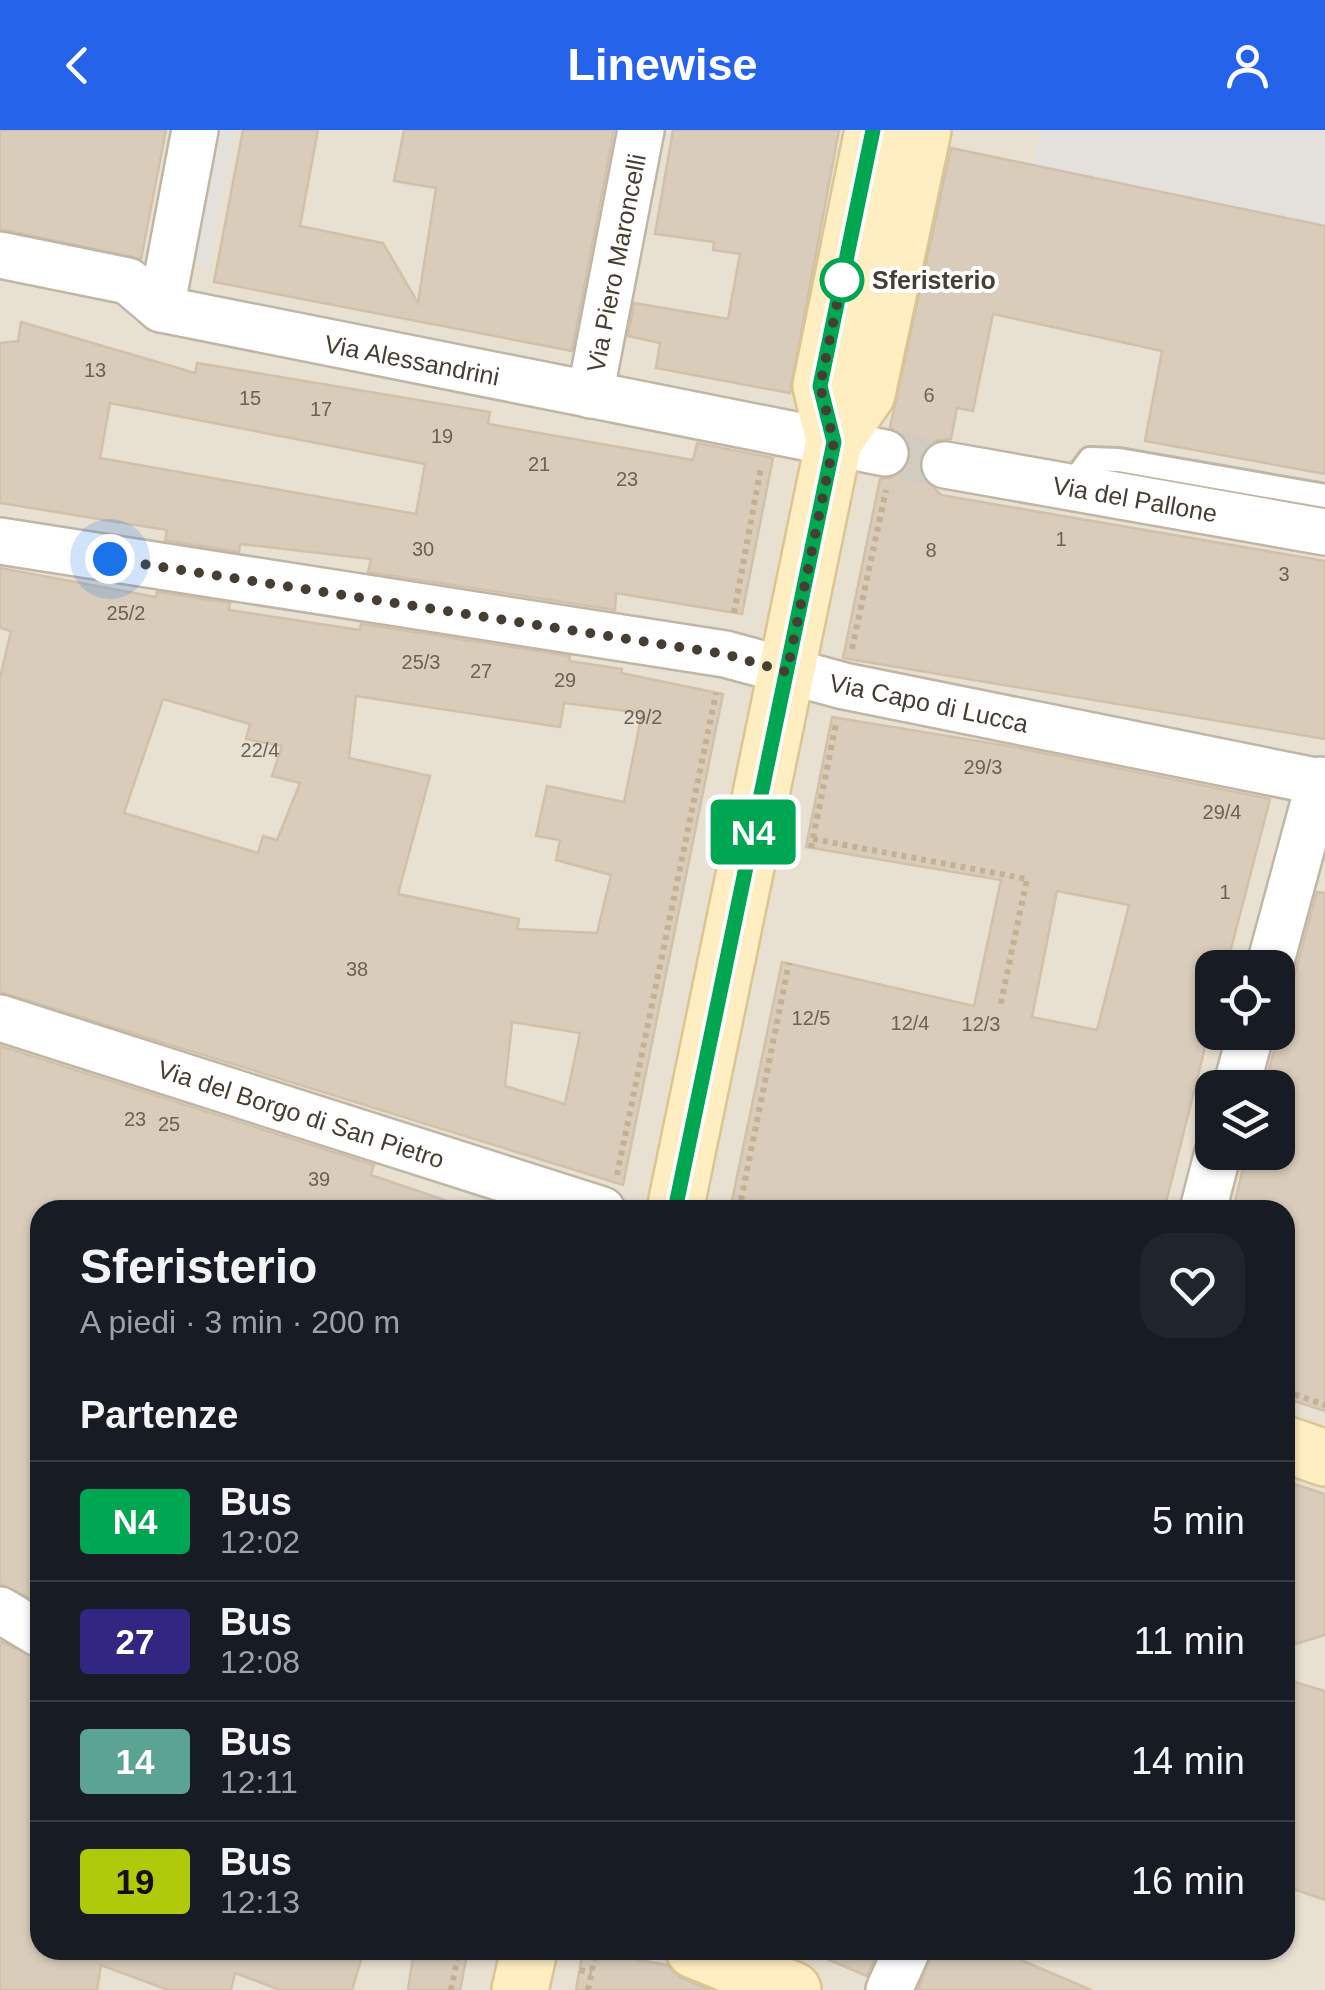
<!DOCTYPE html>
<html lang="it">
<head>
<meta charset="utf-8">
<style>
  :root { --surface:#171b24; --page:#20242c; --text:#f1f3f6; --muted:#9ea1a6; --line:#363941; --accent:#2563eb }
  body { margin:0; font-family:Helvetica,sans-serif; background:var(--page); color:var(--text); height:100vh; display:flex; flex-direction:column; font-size:38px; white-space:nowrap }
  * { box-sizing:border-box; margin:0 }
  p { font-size:32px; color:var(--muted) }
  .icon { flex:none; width:55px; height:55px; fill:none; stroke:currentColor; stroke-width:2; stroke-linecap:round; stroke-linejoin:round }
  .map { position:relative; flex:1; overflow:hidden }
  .drawer { position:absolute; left:30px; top:1070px; width:1265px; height:760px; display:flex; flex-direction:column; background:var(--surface); border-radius:30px; box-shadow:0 2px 8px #0004 }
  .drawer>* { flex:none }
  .badge { padding:0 20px; border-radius:8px; font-size:35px; line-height:65px }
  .tools { position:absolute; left:1195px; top:820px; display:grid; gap:20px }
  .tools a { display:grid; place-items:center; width:100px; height:100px; border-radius:20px; background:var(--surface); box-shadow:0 2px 8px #0004; font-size:50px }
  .you { position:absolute; width:50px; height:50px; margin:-25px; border:8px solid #fff; border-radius:50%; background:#1a73e8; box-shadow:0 0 0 15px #1a73e833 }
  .map>.badge { position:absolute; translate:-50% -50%; box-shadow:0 0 0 5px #fff }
  h2 { padding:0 50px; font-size:38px; line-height:90px }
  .round { display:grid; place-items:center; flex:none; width:105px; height:105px; border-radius:30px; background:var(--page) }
  .summary { display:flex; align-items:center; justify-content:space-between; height:170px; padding:0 50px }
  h1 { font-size:48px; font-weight:800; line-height:75px }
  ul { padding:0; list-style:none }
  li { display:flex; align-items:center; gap:30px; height:120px; padding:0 50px; border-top:2px solid var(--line) }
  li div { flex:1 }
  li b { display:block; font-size:38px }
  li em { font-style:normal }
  li .badge { min-width:110px; font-weight:700; text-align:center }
  header { display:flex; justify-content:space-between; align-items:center; height:130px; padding:0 50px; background:var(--accent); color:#fff; font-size:45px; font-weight:800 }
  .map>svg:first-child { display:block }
</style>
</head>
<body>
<header><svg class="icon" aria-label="back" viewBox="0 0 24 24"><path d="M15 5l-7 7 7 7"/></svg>Linewise<svg class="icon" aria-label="person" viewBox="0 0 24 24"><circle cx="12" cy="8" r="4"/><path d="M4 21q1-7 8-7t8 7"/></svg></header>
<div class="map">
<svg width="1325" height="1860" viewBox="0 0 1325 1860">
  <rect width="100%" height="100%" fill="#f4eee4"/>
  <path fill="#e8e0d1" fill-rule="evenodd" d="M0,0H1325V1860H0ZM1212,838H1278V902H1212ZM1212,958H1278V1022H1212ZM40,1080H1285V1820H40Z"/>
  <g fill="#e4e1dd">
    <path d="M218,0H234L209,136L193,133Z"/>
    <path d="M1041,0H1325V95L1034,34Z"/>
  </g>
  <g fill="#d9ccbb" stroke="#d2c1aa" stroke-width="2.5" fill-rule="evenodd">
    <path d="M0,0H166L141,129L0,99Z"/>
    <path d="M243,0H318L300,96L383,113L418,173L436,58L394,51L404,0H614L572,221L214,152Z"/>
    <path d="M673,0H839L790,263L656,238L660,213L628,206L634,173L728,189L740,124L713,120L714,112L655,104Z"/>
    <path d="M951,18L1325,96V344L1145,311L1162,221L993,184L973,281L957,278L951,309L935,311L919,331L921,345L941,365L1325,431V609L843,528L880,349L894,347L910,329L909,314L890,297Z"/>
    <path d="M21,192L195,243L197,233L490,282L488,294L693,330L697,313L773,328L742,484L616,463L615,480L368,442L371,429L240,414L239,422L165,410L167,400L0,373V213L18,211ZM110,273L425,334L416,384L100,328Z"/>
    <path d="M0,438L156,467L157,462L230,473L229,480L360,500L361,494L570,526L569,531L622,539L621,543L723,564L623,1055L0,862V548L11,501L0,498ZM356,566L560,597L564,573L642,583L624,672L547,656L536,706L560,710L556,730L611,745L597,803L517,799L519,789L398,764L430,646L349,628ZM163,569L250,594L246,609L282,616L272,646L300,653L277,710L263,706L258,723L124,683ZM512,892L580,903L565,974L505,956Z"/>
    <path d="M832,587L1008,616L1270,669L1226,838H1212V890L1164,1080H730L782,832L974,876L1001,750L806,717ZM1057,761L1129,775L1097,900L1032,887Z"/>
    <path d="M1317,762L1325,763V1281L1285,1268V1080H1233L1247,1022H1278V958H1264Z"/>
    <path d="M0,916L374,1035L371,1045L459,1075L458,1080H40V1473L0,1454Z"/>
    <path d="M1285,1351L1325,1364V1505L1285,1517Z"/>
    <path d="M0,1511L40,1530V1820H364L352,1860H280L235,1843L231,1860H168L101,1835L97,1860H0Z"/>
    <path d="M1285,1549L1325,1561V1770L1285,1756Z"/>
    <path d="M414,1820H468L460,1860H408Z"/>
    <path d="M583,1820L667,1835L681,1848L710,1860H576Z"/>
    <path d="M806,1820H878L867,1846Z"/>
    <path d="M933,1820H1024L1021,1830L1091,1860H918Z"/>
  </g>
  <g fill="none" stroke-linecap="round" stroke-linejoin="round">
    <path stroke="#d1cbc1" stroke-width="45" stroke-dasharray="45 22" stroke-linecap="butt" d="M885,323L945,335"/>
    <g stroke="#c0b6a5" stroke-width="28">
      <path id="lane" d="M1069,357L1090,329L1119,330L1325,366"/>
    </g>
    <g stroke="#c0b6a5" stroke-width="50">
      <g id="street">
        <path d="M0,125L128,151L161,179L885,323"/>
        <path d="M161,179L195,0"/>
        <path d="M590,265L641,0"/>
        <path d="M945,335L1325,402"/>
        <path d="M0,411L725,524L844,556L1325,653"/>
        <path d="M1269,838L1320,650"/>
        <path d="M0,888L602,1080"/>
        <path d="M1236,958L1251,902"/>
        <path d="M1203,1080L1218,1022"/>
        <path d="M0,1480L40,1504"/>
        <path d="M889,1860L907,1820"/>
      </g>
    </g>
    <g stroke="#dbc590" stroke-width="60">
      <g id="secondary">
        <path d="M834,311L821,256L873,0"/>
        <path d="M675,1080L834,311L867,264L923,0"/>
        <path d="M1285,1314L1325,1328"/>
        <path d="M694,1820L793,1860"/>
        <path d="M520,1860L529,1820"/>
      </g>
    </g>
    <g stroke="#c3b195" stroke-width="6" stroke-dasharray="5 5" stroke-linecap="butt">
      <path d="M734,483L761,337"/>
      <path d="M852,519L886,360"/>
      <path d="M813,709L1027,749L1000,877"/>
      <path d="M811,718L836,594"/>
      <path d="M617,1045L716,563"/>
      <path d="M739,1080L789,833"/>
      <path d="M1285,1261L1325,1275"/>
      <path d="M580,1840L592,1843"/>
      <path d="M451,1860L459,1820"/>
      <path d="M588,1860L596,1820"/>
    </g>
    <use href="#lane" stroke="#fff" stroke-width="22"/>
    <use href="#street" stroke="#fff" stroke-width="45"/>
    <use href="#secondary" stroke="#ffeec2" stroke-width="55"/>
  </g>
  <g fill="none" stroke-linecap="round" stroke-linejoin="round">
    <g stroke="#fff" stroke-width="22">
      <path id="line" d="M675,1080L834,312L820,256L873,0"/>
    </g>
    <use href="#line" stroke="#00a651" stroke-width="15"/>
    <path stroke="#463e33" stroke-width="10" stroke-dasharray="0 18" d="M110,429L725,524L787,542L834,312L820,256L842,150"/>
  </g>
  <circle fill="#fff" stroke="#00a651" stroke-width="5" cx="842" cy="150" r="20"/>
  <g text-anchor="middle" stroke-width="8" stroke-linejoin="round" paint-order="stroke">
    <g font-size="20" fill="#6b6255">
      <text x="95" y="247">13</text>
      <text x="929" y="272">6</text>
      <text x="250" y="275">15</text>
      <text x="321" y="286">17</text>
      <text x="442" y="313">19</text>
      <text x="539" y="341">21</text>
      <text x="627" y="356">23</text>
      <text x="1061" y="416">1</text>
      <text x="423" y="426">30</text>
      <text x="931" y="427">8</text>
      <text x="1284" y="451">3</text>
      <text x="126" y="490">25/2</text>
      <text x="421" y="539">25/3</text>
      <text x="481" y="548">27</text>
      <text x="565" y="557">29</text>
      <text x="643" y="594">29/2</text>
      <text x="260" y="627">22/4</text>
      <text x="983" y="644">29/3</text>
      <text x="1222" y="689">29/4</text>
      <text x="1225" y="769">1</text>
      <text x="357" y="846">38</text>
      <text x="811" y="895">12/5</text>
      <text x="910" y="900">12/4</text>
      <text x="981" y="901">12/3</text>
      <text x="135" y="996">23</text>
      <text x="169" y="1001">25</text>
      <text x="319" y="1056">39</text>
    </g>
    <g font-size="25" fill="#463e33" stroke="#fff">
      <text transform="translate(616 133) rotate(-79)" y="9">Via Piero Maroncelli</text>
      <text transform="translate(412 230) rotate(11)" y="9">Via Alessandrini</text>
      <text transform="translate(1135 369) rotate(10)" y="9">Via del Pallone</text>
      <text transform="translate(929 573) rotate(12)" y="9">Via Capo di Lucca</text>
      <text transform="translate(301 984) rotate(18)" y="9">Via del Borgo di San Pietro</text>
    </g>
    <g font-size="25" font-weight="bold" fill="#463e33" stroke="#fff" text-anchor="start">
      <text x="872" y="159">Sferisterio</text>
    </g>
  </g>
</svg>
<div class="tools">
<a><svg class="icon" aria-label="locate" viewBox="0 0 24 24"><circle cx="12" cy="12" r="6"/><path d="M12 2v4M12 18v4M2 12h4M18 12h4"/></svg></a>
<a><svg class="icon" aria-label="layers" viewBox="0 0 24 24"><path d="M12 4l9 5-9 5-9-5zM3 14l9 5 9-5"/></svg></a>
</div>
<div class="you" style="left:110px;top:429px"></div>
<b class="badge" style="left:753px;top:702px;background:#00a651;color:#fff">N4</b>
<section class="drawer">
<div class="summary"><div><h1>Sferisterio</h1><p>A piedi · 3 min · 200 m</p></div><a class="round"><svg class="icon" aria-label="heart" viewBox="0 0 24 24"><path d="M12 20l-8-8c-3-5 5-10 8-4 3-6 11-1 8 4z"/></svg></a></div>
<h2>Partenze</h2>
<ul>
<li><span class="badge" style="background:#00a651;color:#fff">N4</span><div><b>Bus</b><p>12:02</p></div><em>5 min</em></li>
<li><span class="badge" style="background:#312783;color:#fff">27</span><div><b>Bus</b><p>12:08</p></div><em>11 min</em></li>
<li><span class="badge" style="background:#5ba494;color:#fff">14</span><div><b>Bus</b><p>12:11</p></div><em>14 min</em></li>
<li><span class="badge" style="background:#afca0b;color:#111">19</span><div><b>Bus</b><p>12:13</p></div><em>16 min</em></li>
</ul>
</section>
</div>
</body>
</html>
